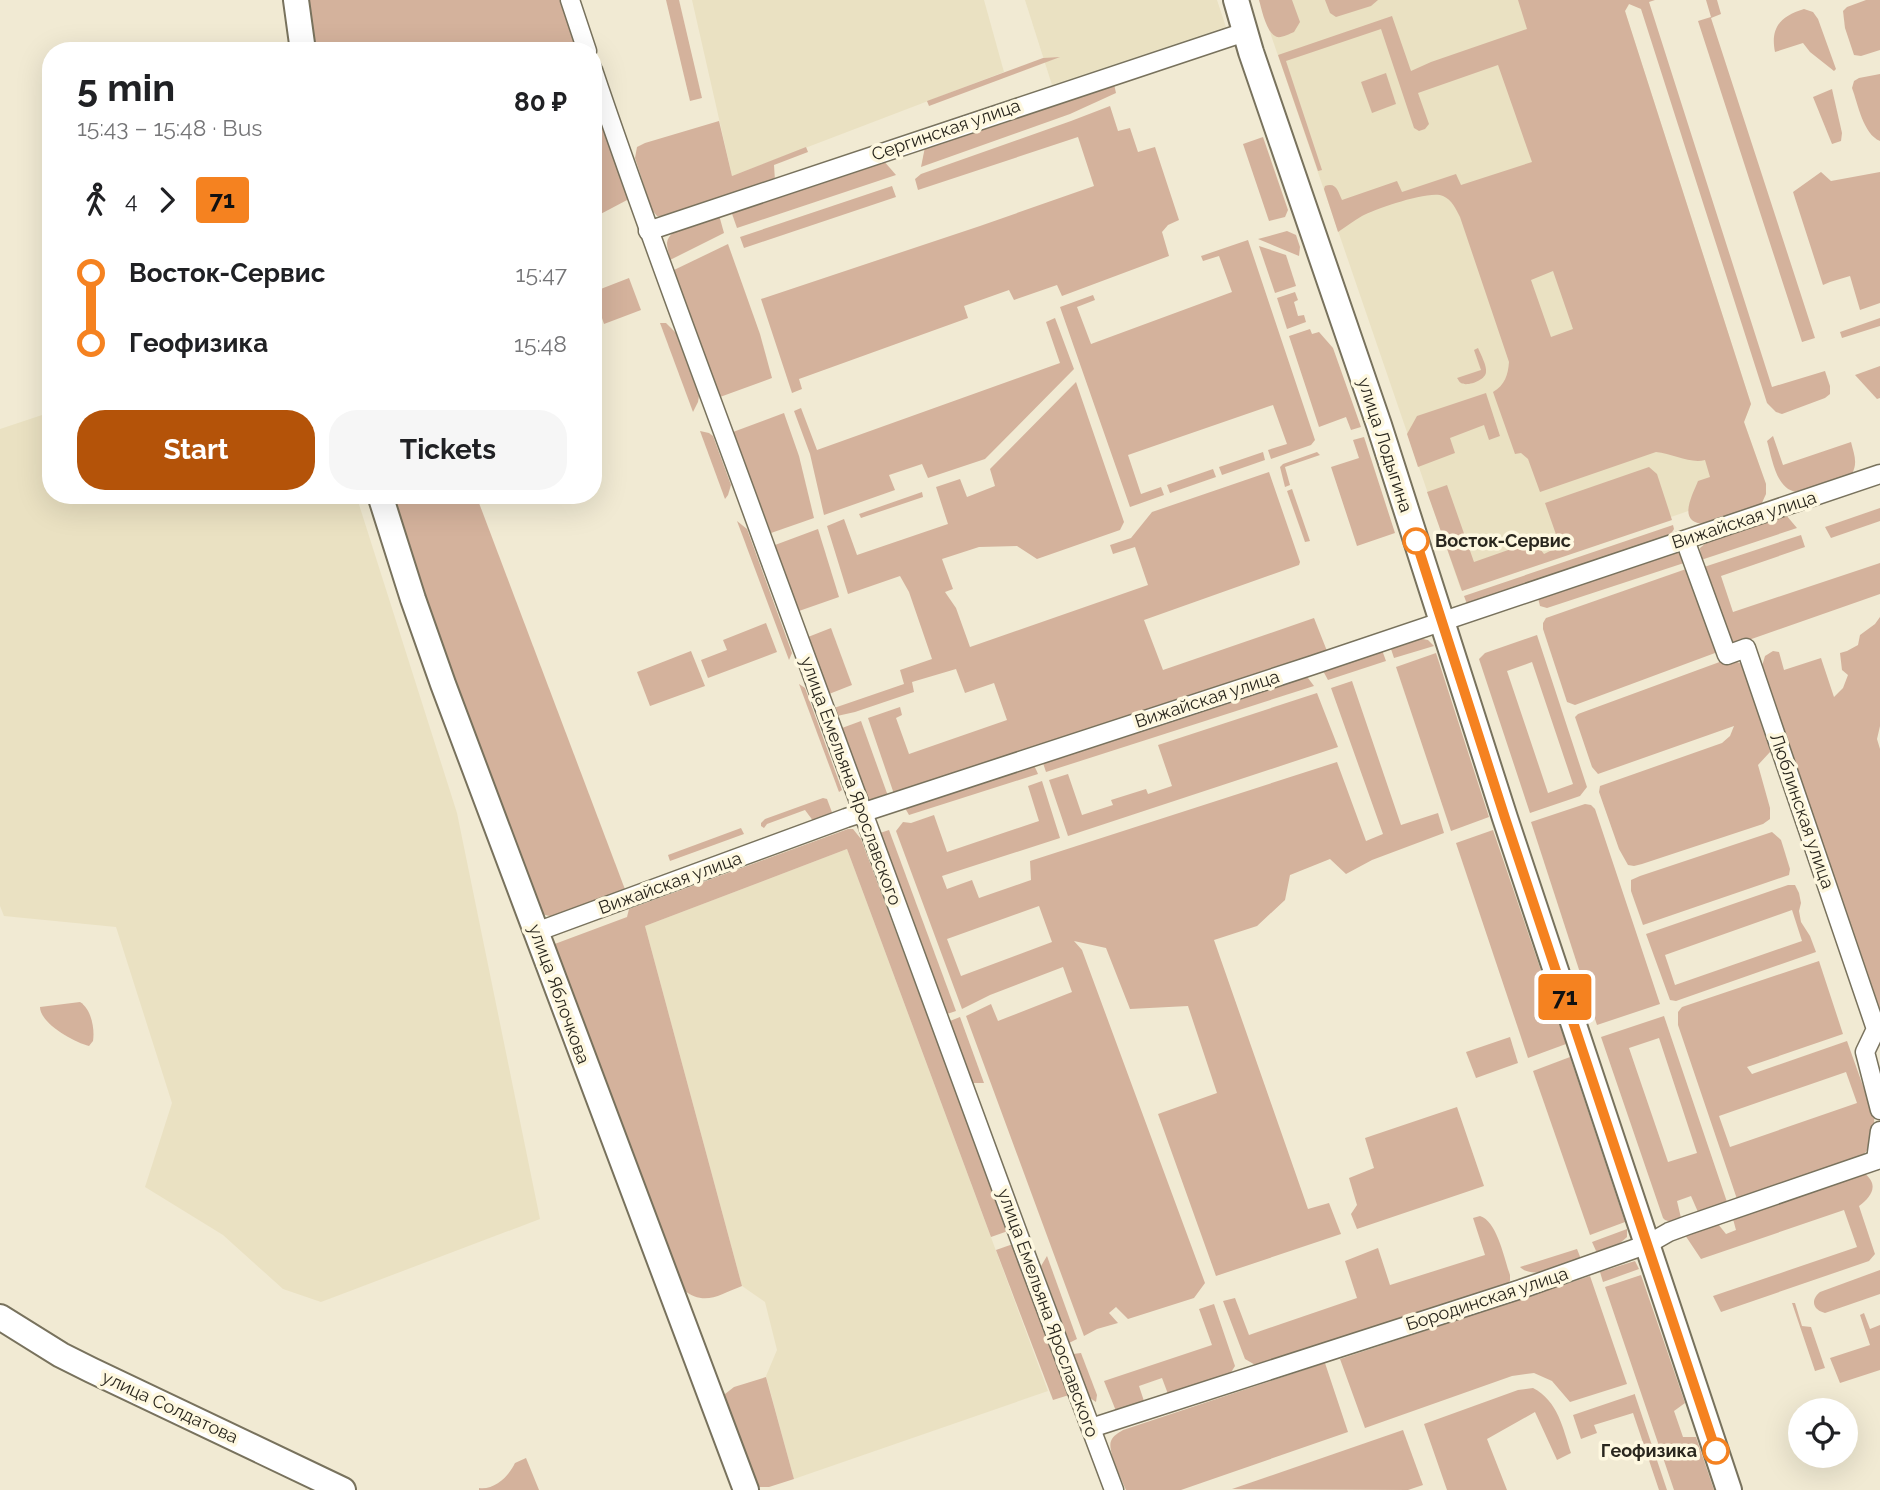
<!DOCTYPE html>
<html lang="en">
<head>
<meta charset="utf-8">
<style>
  :root { --surface:#fff; --page:#f6f6f6; --text:#202124; --muted:#757577; --accent:#b45309 }
  body { margin:0; font-family:Raleway,sans-serif; background:var(--page); color:var(--text); height:100vh; display:flex; flex-direction:column; font-size:26px; white-space:nowrap }
  * { box-sizing:border-box; margin:0 }
  p { font-size:23px; color:var(--muted) }
  .icon { flex:none; width:38px; height:38px; fill:none; stroke:currentColor; stroke-width:2; stroke-linecap:round; stroke-linejoin:round }
  .map { position:relative; flex:1; overflow:hidden }
  .panel { position:absolute; left:42px; top:42px; width:560px; height:462px; display:flex; flex-direction:column; background:var(--surface); border-radius:28px; box-shadow:0 7px 28px #0002 }
  .panel>* { flex:none }
  .badge { padding:0 14px; border-radius:5px; font-size:24px; line-height:46px }
  .buttons { position:absolute; left:1788px; top:1398px; display:grid; gap:14px }
  .buttons a { display:grid; place-items:center; width:70px; height:70px; border-radius:50%; background:var(--surface); box-shadow:0 7px 28px #0002; font-size:35px }
  .map>.badge { position:absolute; translate:-50% -50%; box-shadow:0 0 0 4px #fff }
  .legs { display:flex; align-items:center; gap:10px; height:77px; padding:0 35px; font-size:23px }
  .legs p { margin-inline-start:auto }
  .summary { display:flex; align-items:center; justify-content:space-between; height:119px; padding:0 35px }
  h1 { font-size:38px; font-weight:700; line-height:52px }
  .cta { display:flex; gap:14px; margin-top:auto; padding:14px 35px }
  .cta a { flex:1; height:80px; border-radius:28px; background:var(--accent); color:#fff; font-size:28px; font-weight:700; line-height:80px; text-align:center }
  .cta a+a { background:var(--page); color:var(--text) }
  ul { padding:0 35px; list-style:none }
  li { display:flex; align-items:center; gap:24px; height:70px; font-size:26px }
  li i { display:grid; place-items:center; width:10px; height:100%; margin:0 9px; background:currentColor }
  li i::after { content:''; width:18px; height:18px; margin:-9px; border:5px solid; border-radius:50%; background:var(--surface) }
  li p { margin-inline-start:auto }
  li:first-child i { background:linear-gradient(#0000 50%,currentColor 0) }
  li:last-child i { background:linear-gradient(currentColor 50%,#0000 0) }
  .map>svg:first-child { display:block }
</style>
</head>
<body>
<div class="map">
<svg width="1880" height="1490" viewBox="0 0 1880 1490">
  <rect width="100%" height="100%" fill="#f1ead3"/>
  <g fill="#eae1c2">
    <path d="M692,0H984L1004,72L732,176Z"/>
    <path d="M1025,0H1217L1226,27L1052,85Z"/>
    <path d="M1259,0H1632L1625,11L1751,404L1744,422L1766,484L1461,590Z"/>
    <path d="M51,412V495H356L457,813L540,1219L321,1302L283,1289L223,1235L145,1187L172,1103L116,927L4,916L0,906V429Z"/>
    <path d="M847,849L1048,1391L794,1479L766,1376L777,1350L765,1302L742,1286L645,926Z"/>
  </g>
  <g fill="#d4b29c" fill-rule="evenodd">
    <path d="M308,0H562L579,51H315Z"/>
    <path d="M666,0H679L702,98L690,101Z"/>
    <path d="M1259,0H1292L1300,22L1294,32C1289,34 1282,38 1277,37C1266,33 1262,10 1259,0Z"/>
    <path d="M1325,0H1378L1371,6L1336,17L1330,13Z"/>
    <path d="M1518,0H1655L1649,2L1772,387L1825,371L1830,386V394L1825,398L1782,414L1776,412L1767,403L1641,9L1629,4L1625,11L1751,404L1744,422L1766,484V494L1761,505L1706,524C1676,524 1692,496 1698,481L1710,477L1705,460C1691,464 1673,454 1656,452L1540,492L1528,459L1521,453L1515,454L1493,392C1505,385 1508,375 1509,362L1460,217C1456,209 1452,200 1443,196C1429,190 1376,209 1362,216C1353,221 1346,227 1338,232L1324,189L1325,186C1337,182 1338,192 1342,200L1397,181L1402,192L1456,174L1461,185L1532,162L1498,65L1418,93L1429,124L1425,129L1419,131L1414,128L1381,29L1286,61L1322,170L1318,171L1278,55L1392,16L1411,71L1431,62L1527,29ZM1553,271L1573,329L1551,337L1531,280Z"/>
    <path d="M1706,0H1717L1721,14L1711,18L1815,338L1802,342L1698,21L1711,17Z"/>
    <path d="M1866,0H1880V50L1861,56L1854,55L1845,28L1843,11L1847,7Z"/>
    <path d="M1804,9L1813,12L1818,19L1836,69L1834,71L1810,52L1803,43L1775,52C1770,27 1781,16 1804,9Z"/>
    <path d="M1060,57L929,106L927,101L1043,58Z"/>
    <path d="M1386,73L1396,104L1372,113L1361,82Z"/>
    <path d="M1880,74V141C1863,134 1858,104 1852,88L1854,81L1859,78Z"/>
    <path d="M1114,84L1116,93L1070,114L921,167L925,147Z"/>
    <path d="M1832,89L1842,133L1841,141L1832,144L1813,97Z"/>
    <path d="M593,94L629,199L593,218Z"/>
    <path d="M1110,106L1118,131L1130,128L1138,152L1155,147L1179,220L1168,225L1162,232L1169,256L1062,296L1057,285L1014,300L1009,290L964,306L968,318L799,379L802,389L792,393L761,299L980,226L1094,186L1078,137L918,190L915,179L921,174L1071,121Z"/>
    <path d="M719,121L732,176L806,147L808,152L774,165L775,181L666,217L657,216L652,210L635,158L637,147L645,143Z"/>
    <path d="M1263,137L1288,210L1285,217L1269,221L1243,144Z"/>
    <path d="M883,160L896,175L737,228L731,211Z"/>
    <path d="M1821,172L1831,181L1880,172V303L1860,310L1850,276L1830,282L1823,285L1793,192Z"/>
    <path d="M892,186L896,197L744,248L740,237Z"/>
    <path d="M719,215L724,233L670,260C669,254 667,248 667,243C669,226 704,220 719,215Z"/>
    <path d="M1287,231L1296,235L1300,247L1299,256L1258,239Z"/>
    <path d="M1248,240L1315,440L1311,445L1271,459L1268,450L1287,444L1273,405L1128,455L1141,494L1161,487L1164,495L1130,507L1060,307L1093,295L1095,300L1077,307L1091,344L1232,292L1219,256L1203,261L1201,256Z"/>
    <path d="M728,244L760,334L772,378L720,397L674,270Z"/>
    <path d="M1259,246L1286,255L1296,286L1275,293Z"/>
    <path d="M629,278L641,310L604,324L593,292Z"/>
    <path d="M1295,292L1298,300L1294,302L1298,316L1304,315L1306,322L1287,329L1277,298Z"/>
    <path d="M1055,318L1074,369L985,459L928,478L922,464L889,475L895,490L824,515L810,454L794,411L801,408L817,450L1060,363L1046,322Z"/>
    <path d="M1880,318V326L1842,338L1840,332Z"/>
    <path d="M660,323H666L676,333L699,396L698,402L693,412Z"/>
    <path d="M1310,329L1312,334L1319,332L1333,348L1361,427L1351,430L1346,417L1319,427L1289,336Z"/>
    <path d="M1478,348C1481,355 1487,366 1486,372C1486,380 1467,387 1461,383C1459,382 1458,379 1457,378L1481,370L1474,350Z"/>
    <path d="M1880,366V398L1877,399L1855,375Z"/>
    <path d="M1076,382L1124,522L1120,530L1037,559L1017,546L979,547L942,559L953,589L945,592L956,608L970,647L1148,585L1135,547L1113,554L1110,545L1131,538L1152,512L1269,472L1300,562L1299,565L1144,620L1163,670L1314,618L1327,651L894,794L868,718L900,707L902,715L896,718L909,754L1007,720L994,683L965,693L956,669L912,682L914,692L855,712L837,716L834,708L904,684L900,670L932,659L909,592L900,576L848,594L827,526L844,519L857,555L948,524L936,487L960,479L967,497L995,486L990,469Z"/>
    <path d="M1486,393L1500,436L1489,440L1484,425L1450,438L1455,453L1418,467L1407,434L1417,416Z"/>
    <path d="M784,413L799,456L814,518L771,533L733,432Z"/>
    <path d="M700,431L709,433L713,436L731,485L728,495L725,499Z"/>
    <path d="M1773,436L1783,465L1851,442C1854,454 1858,463 1852,474L1797,492C1776,490 1772,458 1767,441Z"/>
    <path d="M1364,437L1395,533L1357,546L1331,467L1359,458L1353,440Z"/>
    <path d="M1263,452L1265,460L1222,475L1219,467Z"/>
    <path d="M1317,452L1320,455L1285,467L1290,485L1285,487L1280,467L1283,464Z"/>
    <path d="M1649,467L1657,474L1672,520L1462,591L1427,492L1447,485L1474,562L1534,541L1544,554L1558,547L1559,543L1545,503Z"/>
    <path d="M1213,469L1216,477L1170,493L1167,485Z"/>
    <path d="M1292,489L1310,541L1305,542L1287,491Z"/>
    <path d="M922,492L923,497L861,518L859,514Z"/>
    <path d="M391,495H476L626,892L554,917L545,915L537,910L451,682Z"/>
    <path d="M1880,508V521L1831,538L1825,527Z"/>
    <path d="M1786,515L1797,528L1701,560L1700,548L1708,541Z"/>
    <path d="M737,521L747,529L792,653L789,660Z"/>
    <path d="M1673,525L1674,529L1669,537L1467,604L1464,596Z"/>
    <path d="M818,529L839,597L799,611L775,545Z"/>
    <path d="M1801,535L1805,547L1721,576L1733,612L1880,563V594L1743,642H1732L1726,632L1704,567Z"/>
    <path d="M1677,552L1682,554L1687,562L1547,608L1540,606L1538,598Z"/>
    <path d="M1689,568L1718,648L1715,653L1575,705L1567,702L1543,629V623L1546,618Z"/>
    <path d="M1880,617V726L1877,739L1880,749V1014L1762,666L1765,656L1773,651L1779,652L1784,670L1821,658L1834,697L1843,688L1848,675L1842,670L1840,653L1847,651L1858,645L1860,635L1875,624Z"/>
    <path d="M766,623L777,652L708,678L701,660L727,650L723,640Z"/>
    <path d="M831,628L852,685L829,694L808,637Z"/>
    <path d="M1537,635L1587,787L1580,796L1530,813L1479,659L1485,653ZM1532,662L1573,784L1548,793L1507,671Z"/>
    <path d="M1418,638L1428,640L1434,646L1394,658L1390,646Z"/>
    <path d="M1382,650L1386,661L1328,680L1322,669Z"/>
    <path d="M691,651L705,686L650,706L637,672Z"/>
    <path d="M1436,653L1489,817L1451,831L1396,667Z"/>
    <path d="M1725,660L1735,661L1744,665L1768,734L1770,752L1758,765L1770,808V819L1763,824L1642,864L1634,866L1628,865L1619,849L1599,792L1600,786L1722,743L1730,736L1734,726L1598,774L1592,767L1575,717L1578,714Z"/>
    <path d="M1302,677L1308,678L1314,686L1046,772L1043,763Z"/>
    <path d="M1352,681L1401,825L1438,813L1444,833L1372,860L1346,874L1330,859L1290,875L1285,900L1257,926L1214,940L1308,1209L1329,1203L1341,1234L1216,1276L1158,1114L1217,1093L1188,1006L1130,1009L1106,948L1074,941L1082,950L1205,1283L1194,1298L1128,1319L1116,1307L1109,1313L1118,1323L1097,1329L1084,1336L966,1016L991,1004L998,1021L1072,992L1063,967L990,995L962,1009L896,831L903,822L911,823L934,815L947,852L1039,821L1028,786L1042,781L1060,838L942,876L947,889L972,880L979,898L1031,880L1030,861L1337,762L1366,841L1383,834L1331,688ZM1039,906L1052,942L961,976L947,939Z"/>
    <path d="M799,684L805,688L842,790L839,792Z"/>
    <path d="M1317,693L1338,747L1068,836L1049,780L1068,774L1082,815L1113,805L1111,800L1146,789L1148,794L1172,786L1158,745Z"/>
    <path d="M861,721L888,796L872,801L867,799L842,728Z"/>
    <path d="M1034,765L1038,774L909,815L905,808Z"/>
    <path d="M823,798L827,799L833,815L814,822L805,810L767,824L764,828L761,826V823L765,819Z"/>
    <path d="M1585,804L1591,805L1595,809L1660,1004L1597,1025L1531,822Z"/>
    <path d="M741,828L744,834L670,861L668,855Z"/>
    <path d="M848,829H853L861,839L1008,1231L991,1237L847,849L645,926L742,1286C718,1295 705,1307 682,1289L552,945L627,917L629,909Z"/>
    <path d="M889,830L956,1011L947,1014L880,833Z"/>
    <path d="M1493,830L1566,1044L1528,1058L1456,843Z"/>
    <path d="M1772,832L1781,840L1790,869L1789,875L1643,925L1631,891V880L1640,876Z"/>
    <path d="M1788,885H1795L1799,893L1801,903L1799,911L1801,922L1810,936L1816,952L1676,1001L1670,1000L1646,934ZM1792,910L1802,941L1675,985L1665,955Z"/>
    <path d="M1819,961L1843,1034L1747,1067L1752,1074L1847,1041L1874,1117C1875,1131 1873,1145 1863,1155L1737,1199L1678,1025V1012L1682,1007ZM1846,1072L1857,1103L1730,1147L1719,1116Z"/>
    <path d="M80,1002C91,1009 95,1028 93,1041L89,1046C73,1042 40,1023 40,1007Z"/>
    <path d="M1664,1016L1727,1202L1698,1212L1691,1196L1677,1201L1681,1218L1671,1222L1665,1220L1663,1218L1601,1037ZM1659,1038L1697,1153L1668,1162L1629,1048Z"/>
    <path d="M960,1017L984,1083H973L950,1021Z"/>
    <path d="M1510,1037L1518,1063L1476,1078L1466,1052Z"/>
    <path d="M1570,1057L1625,1222L1590,1235L1533,1071Z"/>
    <path d="M1457,1107L1484,1186L1357,1229L1351,1214L1357,1205L1349,1178L1374,1168L1365,1138Z"/>
    <path d="M1864,1173C1880,1185 1871,1197 1859,1206L1875,1254L1869,1261L1721,1312L1713,1296L1857,1247L1844,1210L1701,1259L1685,1235L1718,1224L1726,1234L1736,1230L1733,1219Z"/>
    <path d="M1480,1216C1497,1221 1504,1258 1510,1275V1281L1504,1286L1257,1366L1245,1359L1223,1301L1235,1298L1249,1335L1357,1298L1345,1261L1378,1248L1390,1285L1485,1255L1473,1218Z"/>
    <path d="M1627,1229V1237C1618,1246 1609,1249 1597,1253L1592,1242Z"/>
    <path d="M1013,1244L1069,1395L1053,1400L996,1250Z"/>
    <path d="M1577,1249L1581,1259C1564,1264 1534,1281 1520,1267Z"/>
    <path d="M1047,1256L1077,1339L1069,1343L1041,1266Z"/>
    <path d="M1635,1261L1639,1269L1603,1282L1600,1272Z"/>
    <path d="M1880,1270V1294L1825,1313C1813,1310 1810,1300 1820,1292Z"/>
    <path d="M1641,1275L1685,1403L1674,1411L1683,1437H1696L1714,1490H1674L1605,1287Z"/>
    <path d="M1590,1276L1627,1384L1570,1402L1552,1381L1534,1373L1512,1376L1365,1428L1340,1359Z"/>
    <path d="M1792,1303H1795L1802,1326L1811,1327L1825,1368L1815,1371Z"/>
    <path d="M1214,1304L1235,1366L1230,1374L1168,1394L1162,1378L1139,1386L1144,1401L1116,1411L1104,1381L1212,1345L1199,1309Z"/>
    <path d="M1864,1313L1870,1329L1880,1325V1370L1840,1383L1830,1358L1870,1345L1860,1315Z"/>
    <path d="M1081,1353L1097,1395L1096,1402L1090,1398L1073,1354Z"/>
    <path d="M1325,1363L1348,1432L1181,1490H1126C1122,1480 1107,1450 1111,1441C1113,1436 1118,1433 1123,1430Z"/>
    <path d="M766,1377L794,1479L769,1487H756L725,1408V1394L734,1387Z"/>
    <path d="M1533,1388C1558,1401 1563,1428 1571,1453L1557,1460L1535,1412L1487,1439L1507,1490H1447L1424,1424L1518,1390Z"/>
    <path d="M1635,1394V1395L1667,1490H1659L1633,1413L1594,1425L1597,1433L1581,1439L1573,1415Z"/>
    <path d="M1403,1430L1423,1485L1408,1490L1232,1489Z"/>
    <path d="M526,1458L539,1490H479V1488C495,1490 509,1476 515,1463Z"/>
  </g>
  <g fill="none" stroke-linecap="round" stroke-linejoin="round">
    <g stroke="#78725d" stroke-width="21">
      <g id="street">
        <path d="M570,0L587,51"/>
        <path d="M593,70C647,231 708,389 766,549C880,863 996,1177 1114,1490"/>
        <path d="M648,231L1245,32"/>
        <path d="M1685,540L1727,655L1746,648L1876,1029L1865,1052L1880,1110"/>
        <path d="M536,932L846,818L1313,665L1880,474"/>
        <path d="M1876,1160L1880,1131"/>
        <path d="M1091,1428L1521,1289L1648,1244L1669,1232L1688,1225L1880,1159"/>
      </g>
    </g>
    <g stroke="#78725d" stroke-width="28">
      <g id="secondary">
        <path d="M296,0L303,51"/>
        <path d="M1236,0L1251,52L1379,425L1505,818L1729,1490"/>
        <path d="M380,495L413,599L443,684L746,1490"/>
        <path d="M0,1317L61,1355L91,1370L343,1490"/>
      </g>
    </g>
    <use href="#street" stroke="#fff" stroke-width="18"/>
    <use href="#secondary" stroke="#fff" stroke-width="24"/>
  </g>
  <g fill="none" stroke-linecap="round" stroke-linejoin="round">
    <g stroke="#fff" stroke-width="16">
      <path id="line-1" d="M1416,541L1505,818L1716,1451"/>
    </g>
    <use href="#line-1" stroke="#f58220" stroke-width="10"/>
  </g>
  <g fill="#fff" stroke="#f58220" stroke-width="3.5">
    <circle cx="1416" cy="541" r="12"/>
    <circle cx="1716" cy="1451" r="12"/>
  </g>
  <g text-anchor="middle" stroke-width="7" stroke-linejoin="round" paint-order="stroke">
    <g font-size="18" fill="#2a271e" stroke="#fef8e0">
      <text transform="translate(946 130) rotate(-19)" y="6">Сергинская улица</text>
      <text transform="translate(1385 445) rotate(72)" y="6">улица Лодыгина</text>
      <text transform="translate(1744 520) rotate(-18)" y="6">Вижайская улица</text>
      <text transform="translate(1207 699) rotate(-18)" y="6">Вижайская улица</text>
      <text transform="translate(851 781) rotate(70)" y="6">улица Емельяна Ярославского</text>
      <text transform="translate(1802 811) rotate(71)" y="6">Люблинская улица</text>
      <text transform="translate(670 883) rotate(-20)" y="6">Вижайская улица</text>
      <text transform="translate(559 994) rotate(70)" y="6">улица Яблочкова</text>
      <text transform="translate(1487 1299) rotate(-18)" y="6">Бородинская улица</text>
      <text transform="translate(1048 1313) rotate(70)" y="6">улица Емельяна Ярославского</text>
      <text transform="translate(170 1407) rotate(25)" y="6">улица Солдатова</text>
    </g>
    <g font-size="18" font-weight="bold" fill="#2a271e" stroke="#fef8e0" text-anchor="start">
      <text x="1435" y="547">Восток-Сервис</text>
      <text x="1697" y="1457" text-anchor="end">Геофизика</text>
    </g>
  </g>
</svg>
<div class="buttons">
<a><svg class="icon" aria-label="locate" viewBox="0 0 24 24"><circle cx="12" cy="12" r="6"/><path d="M12 2v4M12 18v4M2 12h4M18 12h4"/></svg></a>
</div>
<b class="badge" style="left:1565px;top:997px;background:#f58220;color:#111">71</b>
<section class="panel">
<div class="summary"><div><h1>5 min</h1><p>15:43 – 15:48 · Bus</p></div><b>80 ₽</b></div>
<div class="legs"><svg class="icon" aria-label="walk" viewBox="0 0 24 24"><circle cx="13" cy="4" r="2"/><path d="M13 8l-2 6 4 7M11 14l-3 7M7 12l3-4h3l4 4"/></svg>4<svg class="icon" aria-label="forward" viewBox="0 0 24 24"><path d="M9 5l7 7-7 7"/></svg><b class="badge" style="background:#f58220;color:#111">71</b></div>
<ul>
<li><i style="color:#f58220"></i><b>Восток-Сервис</b><p>15:47</p></li>
<li><i style="color:#f58220"></i><b>Геофизика</b><p>15:48</p></li>
</ul>
<div class="cta"><a>Start</a><a>Tickets</a></div>
</section>
</div>
</body>
</html>
